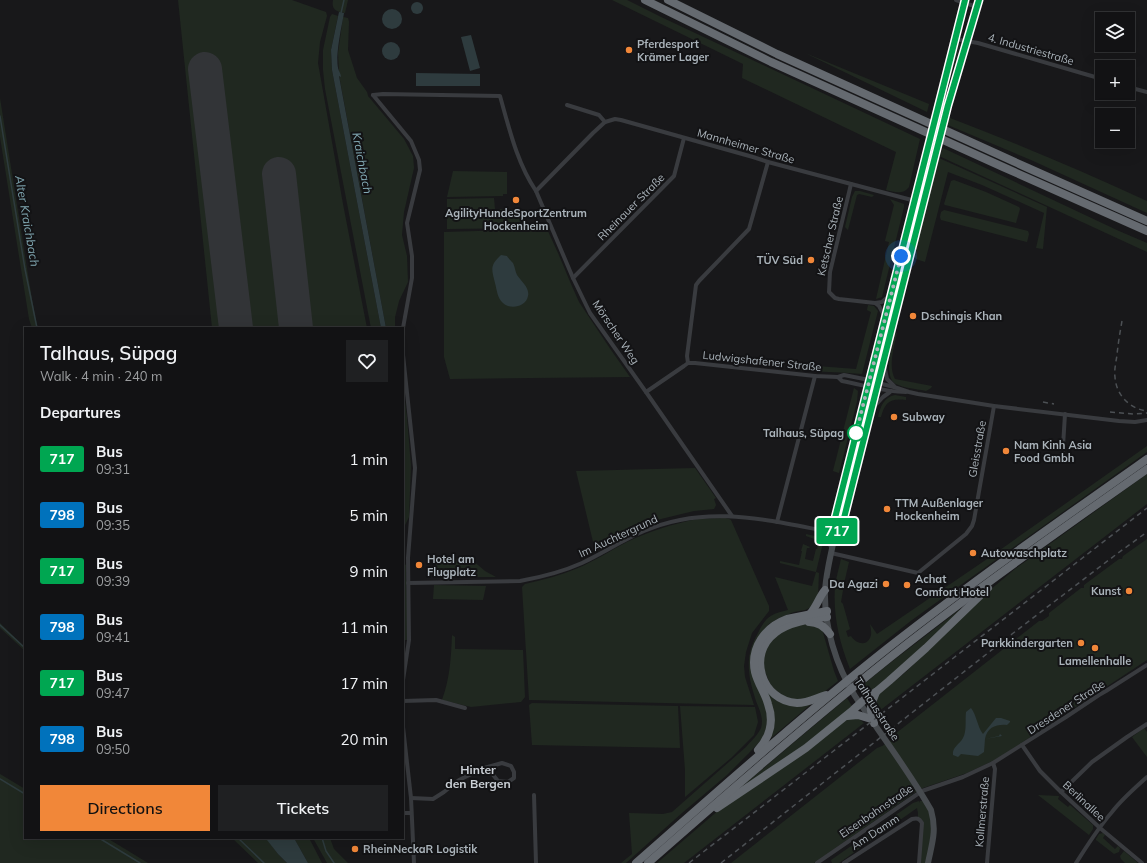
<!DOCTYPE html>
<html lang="en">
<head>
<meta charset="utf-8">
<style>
  :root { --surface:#121214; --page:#1f2022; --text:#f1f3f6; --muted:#9c9ea0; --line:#313234; --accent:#f18739 }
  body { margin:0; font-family:Mulish,sans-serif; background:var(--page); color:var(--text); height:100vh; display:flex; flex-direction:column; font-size:15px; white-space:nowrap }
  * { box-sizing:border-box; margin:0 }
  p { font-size:13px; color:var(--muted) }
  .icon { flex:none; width:22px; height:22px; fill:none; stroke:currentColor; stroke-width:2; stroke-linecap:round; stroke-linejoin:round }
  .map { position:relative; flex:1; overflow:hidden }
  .drawer { position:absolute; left:24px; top:327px; width:380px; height:512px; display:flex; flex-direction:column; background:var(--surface); border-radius:0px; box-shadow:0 4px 16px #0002,0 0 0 1px var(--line) }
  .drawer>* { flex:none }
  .badge { padding:0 8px; border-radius:3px; font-size:14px; line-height:26px }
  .buttons { position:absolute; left:1095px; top:12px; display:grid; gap:8px }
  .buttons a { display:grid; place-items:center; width:40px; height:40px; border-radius:0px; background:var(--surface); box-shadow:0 4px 16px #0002,0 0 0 1px var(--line); font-size:20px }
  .you { position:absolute; width:20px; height:20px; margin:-10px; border:3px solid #fff; border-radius:50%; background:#1a73e8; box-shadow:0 0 0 6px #1a73e833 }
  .map>.badge { position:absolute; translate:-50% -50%; box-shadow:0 0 0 2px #fff }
  h2 { padding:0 16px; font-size:15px; line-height:36px }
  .round { display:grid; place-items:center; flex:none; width:42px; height:42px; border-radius:0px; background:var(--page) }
  .summary { display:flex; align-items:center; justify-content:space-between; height:68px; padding:0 16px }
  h1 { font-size:19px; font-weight:600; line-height:30px }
  .action { display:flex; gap:8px; margin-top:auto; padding:8px 16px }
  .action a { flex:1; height:46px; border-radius:0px; background:var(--accent); color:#111; font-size:16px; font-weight:600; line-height:46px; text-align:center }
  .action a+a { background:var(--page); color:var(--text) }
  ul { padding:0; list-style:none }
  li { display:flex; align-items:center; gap:12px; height:56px; padding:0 16px }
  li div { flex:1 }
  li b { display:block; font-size:15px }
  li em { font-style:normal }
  li .badge { min-width:44px; font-weight:700; text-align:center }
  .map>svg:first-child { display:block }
</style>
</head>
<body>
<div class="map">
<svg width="1147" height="863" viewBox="0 0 1147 863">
  <rect width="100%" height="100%" fill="#18181a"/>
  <g fill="#202820">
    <path d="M178,0H292L326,12L327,16L320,42L318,63L343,204L367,328H212Z"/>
    <path d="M333,0H348L345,13C337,12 331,10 333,0Z"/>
    <path d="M612,0H627L659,16L920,139L909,187C903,195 894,192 886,190L896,152L742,78L743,64Z"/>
    <path d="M332,14L338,16L331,50L332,70L381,328H371L325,89L323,70V50L330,17Z"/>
    <path d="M343,17L348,18L349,22L348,50L357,78L367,92L368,96L404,139L413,156L414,168L404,212L402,235L407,256L408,282L399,301L395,317V328H386L339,75L338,53Z"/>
    <path d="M959,43L961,44L948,85L941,122L939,121L954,56Z"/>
    <path d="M805,53L929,104L927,112Z"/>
    <path d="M0,98L29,281L35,316L38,328H32L29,319L0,137Z"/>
    <path d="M945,116C1013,142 1081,170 1147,201V213L1031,160L943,123Z"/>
    <path d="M933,143L935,144L924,191L921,195L920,194Z"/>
    <path d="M943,148L1119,231L1147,243V252L939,156Z"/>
    <path d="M939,158L1047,207L1043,249L1036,248L1044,213L982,185L948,172L925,262L916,259L914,256Z"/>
    <path d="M453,171L507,172V194H503V196L447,197Z"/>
    <path d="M954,180L986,192L1019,207L1020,209L1016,223L945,205L944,204L951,181Z"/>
    <path d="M855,191H860L874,195L872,197L859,194L857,195L848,230L845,227L852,197Z"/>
    <path d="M494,198L495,209H526V228L447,229V199Z"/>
    <path d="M890,199L904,204V207L882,297L876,299L889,242L885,241L894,205Z"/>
    <path d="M944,210L1028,231L1029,234L1027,242L941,220L940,217L941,212Z"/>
    <path d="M547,229L558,253L571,284L579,302L611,350L630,377L450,379L444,357V232Z"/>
    <path d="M910,233L911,241L878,372H876Z"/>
    <path d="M868,305L874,306L878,311L862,374C840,372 818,372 796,370L793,369L791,364L856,369L871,312L867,310Z"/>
    <path d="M895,333H897C894,347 888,366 895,379L932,386L931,388L926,391C918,389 903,388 896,384C883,378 892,344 895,333Z"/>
    <path d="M403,386L407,417L411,466L409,517L403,529Z"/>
    <path d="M854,388L858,391L857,401L839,473L833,471Z"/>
    <path d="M870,391V393L861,433L859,453L841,524L836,523Z"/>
    <path d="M895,395L906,397V400C890,398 885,402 881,417H878C880,407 884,397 895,395Z"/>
    <path d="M1147,446V452L976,574L912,620L850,669C839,641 833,616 835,586H837L843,590L841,602L843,604L850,629L846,631L848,637L851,636C855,643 866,647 870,638C872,634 871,629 870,624L877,634L990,557Z"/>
    <path d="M695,468L716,498L714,499L716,505L714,509L694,511L661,519L635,528L595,550L576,471Z"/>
    <path d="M1147,474V504L878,712L876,707L875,701L878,695L907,671L971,606L1015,569Z"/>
    <path d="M697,519L725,518L729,519L731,520L769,606V611L752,633L746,652L744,666L745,677L754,705L529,700L522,587L525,584C543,580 561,575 578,568C595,561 611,550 627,542C650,531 673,524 697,519Z"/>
    <path d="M806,534L819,537L823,543L816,572L819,573L818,596L811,607L805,610L794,612L779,618L769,624L757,638L752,651L768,716L765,736L749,753L727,775L682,813L626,863H621L632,854L629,813L663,814L672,812L746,747C751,741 758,735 761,728C764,718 759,709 756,701C748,676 744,657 758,633C766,617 770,614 788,610L775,577L812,586L816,572L780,563V561L799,565L802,551H801L803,544L810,547L809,548H807L805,559L813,561L816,549H817L820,541L806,536Z"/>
    <path d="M1147,539V660L997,759L967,773L920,789L814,863H731L877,748C884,746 891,741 895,734L1039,621H1042L1049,616V613L1081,588H1084V585L1119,559H1122L1123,556Z"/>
    <path d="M436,558L472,560L485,571L496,577H435Z"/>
    <path d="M841,559L849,562L843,588L835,584Z"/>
    <path d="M403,563L406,565L408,640H403Z"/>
    <path d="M434,585L486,586L483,600L433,599Z"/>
    <path d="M959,610L960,611L941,631L874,690L866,693L863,694L859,688L885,667Z"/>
    <path d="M800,620L761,648L768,691L810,705L770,739V738L772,731L759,679V647Z"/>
    <path d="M0,623L25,647V651L0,628Z"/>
    <path d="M803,624L812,625L822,629L834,671L838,681L824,692L806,700L789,699L772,688L762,665L766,647L782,630Z"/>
    <path d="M452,635L455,637V649L523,650L525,697L521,702L471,707L442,700C450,678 451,658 452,635Z"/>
    <path d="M847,698L852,706L850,708L801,749L740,788L798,739Z"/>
    <path d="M532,703L678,706L680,748L532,745L529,705Z"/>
    <path d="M680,706L755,707L758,722L754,735L731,758L685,797V770Z"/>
    <path d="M847,719H859L864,723L684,863H657L720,809Z"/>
    <path d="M1144,728L1147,732V757L1132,737Z"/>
    <path d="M0,774L25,789V838H107L148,863H0Z"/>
    <path d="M1038,795L1059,796L1058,799L1068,807L1070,805L1093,825V829L1089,835Z"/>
    <path d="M919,801V803L920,801H926L934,819L928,863H919L922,823L918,818V813L917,808L839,863H832L831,860L913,803Z"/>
    <path d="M1103,833L1105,835L1103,838L1115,849L1118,846L1120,848L1119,852L1114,854L1096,840V839L1099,834Z"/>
    <path d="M232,838H269L268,840L278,854L287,863H258Z"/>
    <path d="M294,838H309L322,863H308Z"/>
    <path d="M313,838H330L334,849L348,863H327Z"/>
    <path d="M1124,851L1138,863H1125L1121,859L1120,856Z"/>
  </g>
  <g fill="#2e3b3e">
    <circle cx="417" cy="8" r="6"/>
    <circle cx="392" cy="19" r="10"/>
    <path d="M339,12L344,13C342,25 334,60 339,71C340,73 341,75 341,77L339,76L386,328H381L332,70L331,50Z"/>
    <path d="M471,35L480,68L470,71L461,37Z"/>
    <circle cx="391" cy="51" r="9"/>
    <path d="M416,73L480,74V86H416Z"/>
    <path d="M501,255L507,256C508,258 511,261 513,263C515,267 515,271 517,275C521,281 530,288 528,296C526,307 510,310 503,303C497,298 497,290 495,283C492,270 489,266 501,255Z"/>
    <path d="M971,708C977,716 977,726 983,734L996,718H1001L1010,721V722L1007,725C997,724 987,727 985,739L999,736L1000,734L1002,736L985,739L984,752L978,756L961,754L958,757L953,755C952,747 959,745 963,738C967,731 965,720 966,712Z"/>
    <path d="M269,838H294L308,863H287L278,854L267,840Z"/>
  </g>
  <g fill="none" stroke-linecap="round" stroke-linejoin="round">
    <g stroke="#2e3b3e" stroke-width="1.5">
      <path d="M341,13L344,0"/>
      <path d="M0,116L25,269L37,328"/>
      <path d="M0,625L25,648"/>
      <path d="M0,779L25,794"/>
      <path d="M99,838L140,863"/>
      <path d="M238,838L264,863"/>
      <path d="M322,838L326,851L334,863"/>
    </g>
    <g stroke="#323437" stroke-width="34">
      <path d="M205,69L236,328"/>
      <path d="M279,174L296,328"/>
    </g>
    <g stroke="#393b3f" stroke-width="4">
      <path d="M956,0L977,7"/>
      <path d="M955,39L978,43L1102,79"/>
      <path d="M1128,87L1147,92"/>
      <path d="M373,95L383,94L500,96C509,128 517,163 536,191L573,278L590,313L646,392L732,516"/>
      <path d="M373,95L411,141L419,160L420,170L407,223L412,256V278L403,328"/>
      <path d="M567,105L599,115L605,122L615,119L621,120L753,157L768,162L923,203"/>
      <path d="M851,184L830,272L829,292L835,298L839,299L875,303L882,302L890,295"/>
      <path d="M536,191L593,133L605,122"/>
      <path d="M573,278L674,176L684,138"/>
      <path d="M875,303L879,306L885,317"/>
      <path d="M403,355L415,468L408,558L409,640L403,680"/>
      <path d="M688,363L687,356L696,285L699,281L749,229L768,162"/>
      <path d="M884,364L887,379L894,386"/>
      <path d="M838,377L842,381C864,385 884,392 906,392"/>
      <path d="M646,392L684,366L688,363H695L815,376L838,377L844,375L869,380L878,383L894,387L909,392L918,394L994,406L1119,421L1135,422L1147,420"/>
      <path d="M872,409L883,397L890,392"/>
      <path d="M1062,462L1065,414"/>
      <path d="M777,522L815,376"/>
      <path d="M816,530L827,539L832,549"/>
      <path d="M831,553L918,573L966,534L972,526L974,520L994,406"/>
      <path d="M408,583L520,581C542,577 562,572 582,563C603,553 623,540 644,531C709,503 770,521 836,533"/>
      <path d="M403,701L436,700L465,708"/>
      <path d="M403,727L411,798L414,863"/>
      <path d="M1022,745L1040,771L1061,792L1100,828L1142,863"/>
      <path d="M1061,792L1092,762L1127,737L1147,724"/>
      <path d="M534,795L536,863"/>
      <path d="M411,798L433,799L444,792L459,780L484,768L502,763L511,766L514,772V778L508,782L498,781L490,771L484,768"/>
      <path d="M403,813H411"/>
      <path d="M817,863L922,791L963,777L993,763L1066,717L1099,695L1106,691L1147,665"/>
      <path d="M844,863L912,819C917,818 919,818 922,823L919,863"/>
      <path d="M987,863L995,769L993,763"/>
      <path d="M1076,863C1087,846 1098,828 1112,812C1122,799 1135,788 1147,777"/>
    </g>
    <g stroke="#474b4f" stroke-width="6">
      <path d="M836,533L833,524L965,0"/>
      <path d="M928,863C932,843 937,831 931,810C915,782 896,755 877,728C870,717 862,707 855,696C836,666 824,626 825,591C826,574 830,557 834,540L836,533L842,526L845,514L948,105L979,0"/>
    </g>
    <g stroke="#656a70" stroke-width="8">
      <path d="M645,0L771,62L1003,167L1147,231"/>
      <path d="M668,0L777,54L1028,168L1147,221"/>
      <path d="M810,614C817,606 819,597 825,590"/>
      <path d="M809,622C819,622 825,627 830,634"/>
      <path d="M826,695C816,698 808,703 797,703C761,701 747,654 775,633C788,622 811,619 827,617"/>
      <path d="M847,716L858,715L871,719"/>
      <path d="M874,723C869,706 870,708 876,692"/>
      <path d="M758,750C770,737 774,721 768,704C765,693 758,684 755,672C750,648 765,627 787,619L827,611"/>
      <path d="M717,808L806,748L853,710L865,699L872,694L876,692L889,681L926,648L988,588"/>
      <path d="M636,863C719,790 801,717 888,648C972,582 1059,521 1147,459"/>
      <path d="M648,863C733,788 818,714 907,644C985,583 1066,526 1147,469"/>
    </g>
    <g stroke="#4c5054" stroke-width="1.5" stroke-dasharray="5 4" stroke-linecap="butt">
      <path d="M1122,321C1120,332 1118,344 1117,355C1116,362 1114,370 1115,377C1116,395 1130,409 1147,411"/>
      <path d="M1043,402L1054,404"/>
      <path d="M1110,412L1134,414L1147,413"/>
      <path d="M689,863L1147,508"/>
      <path d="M721,863L1012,634L1118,553L1147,532"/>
    </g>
  </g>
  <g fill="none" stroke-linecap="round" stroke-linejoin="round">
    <g stroke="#fff" stroke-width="9">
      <path id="line" d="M965,0L834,522L836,533L842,526L845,514L948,105L979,0"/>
    </g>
    <use href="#line" stroke="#00a651" stroke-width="6"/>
    <path stroke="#aab3ba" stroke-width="4" stroke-dasharray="0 7.2" d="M856,433L901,256"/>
  </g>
  <g fill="#f18739" stroke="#131315" stroke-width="1.5">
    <circle cx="629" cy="50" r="4"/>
    <circle cx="516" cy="200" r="4"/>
    <circle cx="811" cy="260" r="4"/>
    <circle cx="913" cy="316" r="4"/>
    <circle cx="894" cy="417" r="4"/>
    <circle cx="1006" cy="451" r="4"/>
    <circle cx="887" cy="509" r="4"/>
    <circle cx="973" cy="553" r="4"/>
    <circle cx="419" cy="565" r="4"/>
    <circle cx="886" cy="584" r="4"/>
    <circle cx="907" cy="585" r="4"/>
    <circle cx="1129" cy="591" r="4"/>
    <circle cx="1081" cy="643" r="4"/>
    <circle cx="1095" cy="648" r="4"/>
    <circle cx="355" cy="849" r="4"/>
  </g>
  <circle fill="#fff" stroke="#00a651" stroke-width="2" cx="856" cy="433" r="8"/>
  <g text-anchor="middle" stroke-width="4" stroke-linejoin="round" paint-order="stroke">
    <g font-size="11" font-weight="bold" fill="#aab3ba" stroke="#131315" text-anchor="start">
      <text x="637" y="48">Pferdesport<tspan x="637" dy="13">Krämer Lager</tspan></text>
      <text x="516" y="217" text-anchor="middle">AgilityHundeSportZentrum<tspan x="516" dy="13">Hockenheim</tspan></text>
      <text x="803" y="264" text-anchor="end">TÜV Süd</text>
      <text x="921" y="320">Dschingis Khan</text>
      <text x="902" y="421">Subway</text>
      <text x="1014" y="449">Nam Kinh Asia<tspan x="1014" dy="13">Food Gmbh</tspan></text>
      <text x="895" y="507">TTM Außenlager<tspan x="895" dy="13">Hockenheim</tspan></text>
      <text x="981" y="557">Autowaschplatz</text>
      <text x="427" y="563">Hotel am<tspan x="427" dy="13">Flugplatz</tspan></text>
      <text x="915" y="583">Achat<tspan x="915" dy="13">Comfort Hotel</tspan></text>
      <text x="878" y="588" text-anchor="end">Da Agazi</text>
      <text x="1121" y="595" text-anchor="end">Kunst</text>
      <text x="1073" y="647" text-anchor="end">Parkkindergarten</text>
      <text x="1095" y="665" text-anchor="middle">Lamellenhalle</text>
      <text x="363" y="853">RheinNeckaR Logistik</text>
    </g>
    <g font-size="11" fill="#aab3ba" stroke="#131315">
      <text transform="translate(1031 49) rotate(16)" y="4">4. Industriestraße</text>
      <text transform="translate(746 146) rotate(16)" y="4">Mannheimer Straße</text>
      <text transform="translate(631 207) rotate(-45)" y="4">Rheinauer Straße</text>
      <text transform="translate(830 236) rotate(-77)" y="4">Ketscher Straße</text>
      <text transform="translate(616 332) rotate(56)" y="4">Mörscher Weg</text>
      <text transform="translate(762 361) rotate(6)" y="4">Ludwigshafener Straße</text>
      <text transform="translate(977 449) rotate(-80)" y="4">Gleisstraße</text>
      <text transform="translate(618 536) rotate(-25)" y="4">Im Auchtergrund</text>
      <text transform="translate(1066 707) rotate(-33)" y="4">Dresdener Straße</text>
      <text transform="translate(877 709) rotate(57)" y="4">Talhausstraße</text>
      <text transform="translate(1084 801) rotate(43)" y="4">Berlinallee</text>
      <text transform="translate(876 811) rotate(-34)" y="4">Eisenbahnstraße</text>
      <text transform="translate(982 812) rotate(-85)" y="4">Kollmerstraße</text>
      <text transform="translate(875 832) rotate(-33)" y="4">Am Damm</text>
    </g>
    <g font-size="11" font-weight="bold" fill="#aab3ba" stroke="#131315" text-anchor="end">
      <text x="844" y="437">Talhaus, Süpag</text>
    </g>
    <g font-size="12" font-style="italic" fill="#82a9b4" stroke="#131315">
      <text transform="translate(362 163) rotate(79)" y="4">Kraichbach</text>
      <text transform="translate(27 221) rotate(80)" y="4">Alter Kraichbach</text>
    </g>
    <g font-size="12" font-weight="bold" fill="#cbd0d6" stroke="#131315">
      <text x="478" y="774">Hinter<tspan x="478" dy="14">den Bergen</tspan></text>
    </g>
  </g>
</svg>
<div class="buttons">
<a><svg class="icon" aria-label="layers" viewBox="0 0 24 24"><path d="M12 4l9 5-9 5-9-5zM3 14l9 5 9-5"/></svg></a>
<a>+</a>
<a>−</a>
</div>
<div class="you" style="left:901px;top:256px"></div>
<b class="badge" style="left:837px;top:531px;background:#00a651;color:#fff">717</b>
<section class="drawer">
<div class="summary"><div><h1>Talhaus, Süpag</h1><p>Walk · 4 min · 240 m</p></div><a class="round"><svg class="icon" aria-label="heart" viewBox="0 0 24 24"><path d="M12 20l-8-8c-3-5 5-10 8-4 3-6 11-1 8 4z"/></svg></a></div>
<h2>Departures</h2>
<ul>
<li><span class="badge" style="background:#00a651;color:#fff">717</span><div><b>Bus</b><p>09:31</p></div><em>1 min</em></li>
<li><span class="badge" style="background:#0072bc;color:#fff">798</span><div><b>Bus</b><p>09:35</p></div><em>5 min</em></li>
<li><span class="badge" style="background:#00a651;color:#fff">717</span><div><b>Bus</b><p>09:39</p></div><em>9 min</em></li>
<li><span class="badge" style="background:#0072bc;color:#fff">798</span><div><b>Bus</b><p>09:41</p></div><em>11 min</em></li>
<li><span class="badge" style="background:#00a651;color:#fff">717</span><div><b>Bus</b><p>09:47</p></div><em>17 min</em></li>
<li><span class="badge" style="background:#0072bc;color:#fff">798</span><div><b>Bus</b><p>09:50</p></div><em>20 min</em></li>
</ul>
<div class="action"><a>Directions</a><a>Tickets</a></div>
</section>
</div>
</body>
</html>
